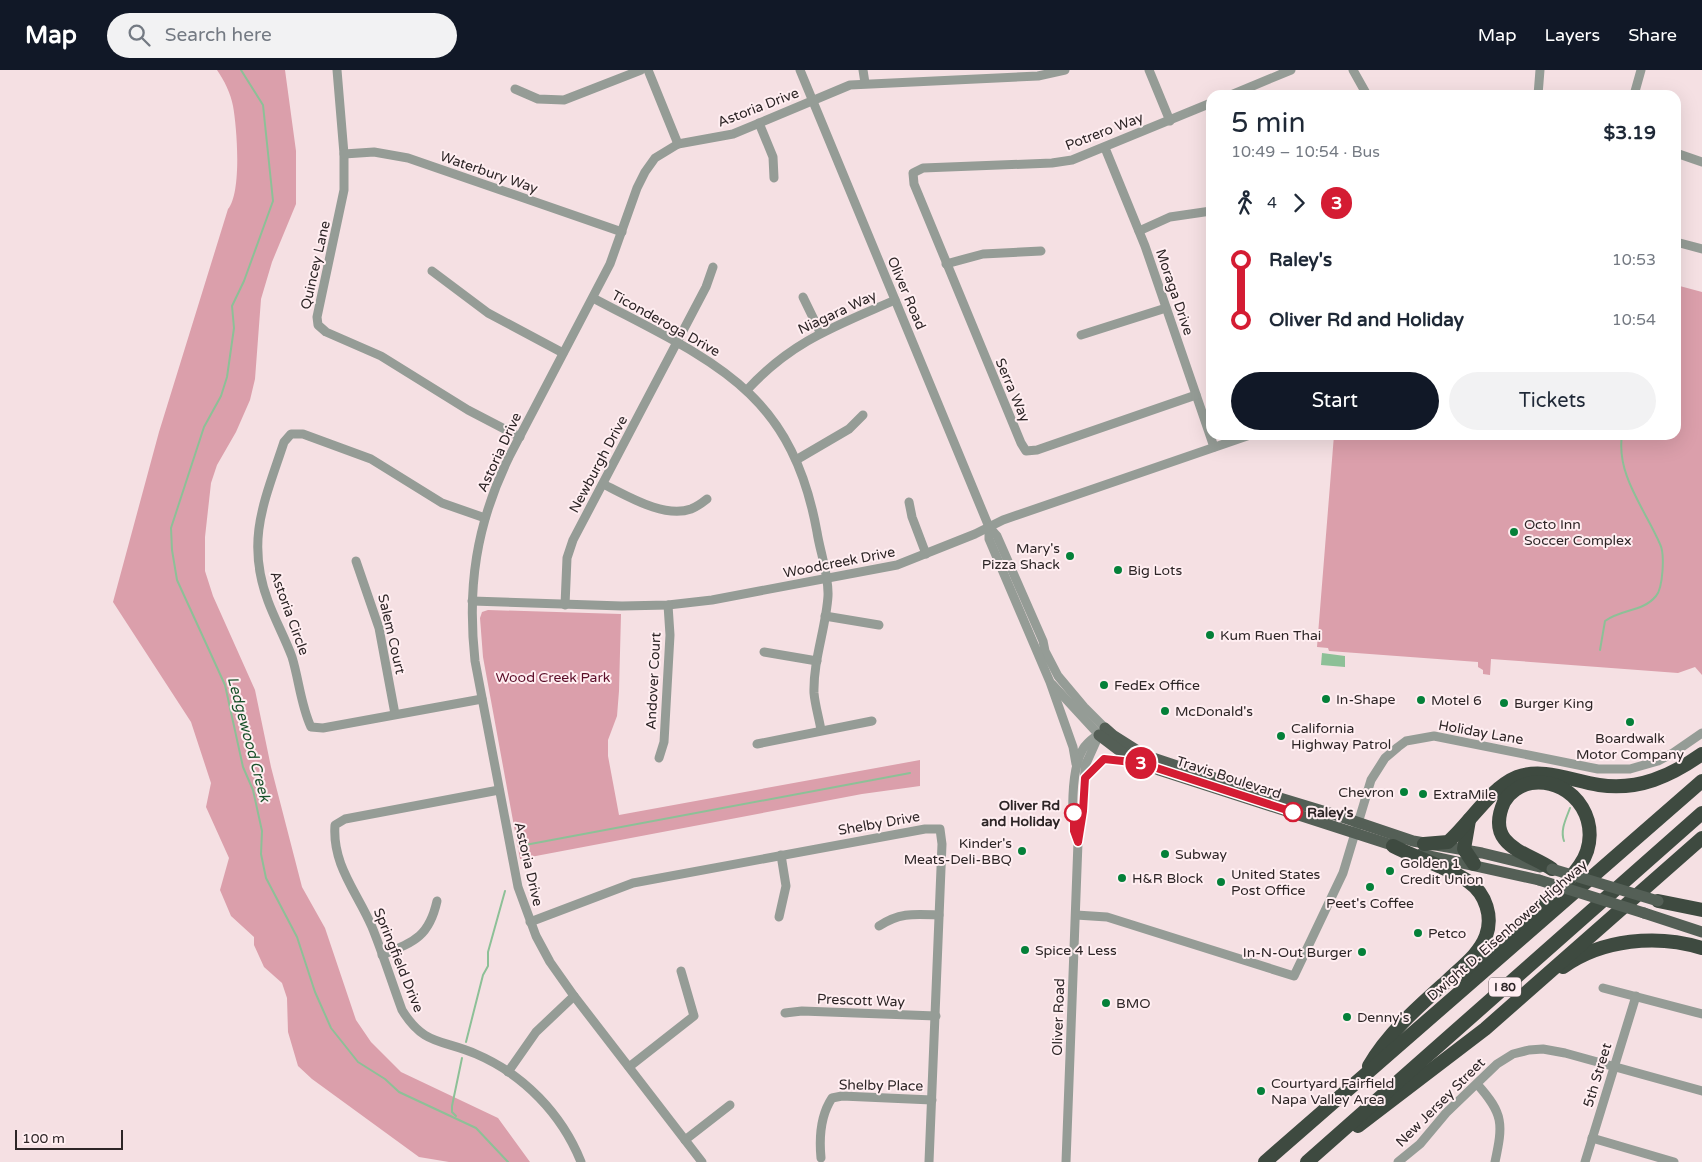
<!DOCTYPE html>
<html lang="en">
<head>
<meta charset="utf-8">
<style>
  :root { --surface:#fff; --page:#f2f2f3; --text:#1f2937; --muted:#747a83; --accent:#111827 }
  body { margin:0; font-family:"Varela Round",sans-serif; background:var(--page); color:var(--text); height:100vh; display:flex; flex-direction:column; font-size:19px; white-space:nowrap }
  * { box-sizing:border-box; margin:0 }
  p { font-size:16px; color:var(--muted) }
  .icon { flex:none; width:28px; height:28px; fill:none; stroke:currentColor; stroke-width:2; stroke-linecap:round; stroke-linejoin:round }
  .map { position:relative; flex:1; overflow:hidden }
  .side { position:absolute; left:1206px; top:20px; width:475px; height:350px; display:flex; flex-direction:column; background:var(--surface); border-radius:15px; box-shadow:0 5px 20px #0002 }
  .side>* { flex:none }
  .badge { padding:0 10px; border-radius:16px; font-size:18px; line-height:32px }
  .scale { position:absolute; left:15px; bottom:12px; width:108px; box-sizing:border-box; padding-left:5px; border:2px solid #2d2526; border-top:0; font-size:14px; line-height:18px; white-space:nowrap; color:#2d2526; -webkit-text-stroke:4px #ffeef1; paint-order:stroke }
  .map>.badge { position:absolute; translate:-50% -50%; box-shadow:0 0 0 2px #fff }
  .legs { display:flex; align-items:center; gap:8px; height:55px; padding:0 25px; font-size:16px }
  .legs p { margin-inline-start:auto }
  .head { display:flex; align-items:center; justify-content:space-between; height:85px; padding:0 25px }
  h1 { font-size:28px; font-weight:600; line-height:38px }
  .cta { display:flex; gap:10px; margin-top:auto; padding:10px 25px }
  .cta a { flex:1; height:58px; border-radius:30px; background:var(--accent); color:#fff; font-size:20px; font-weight:600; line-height:58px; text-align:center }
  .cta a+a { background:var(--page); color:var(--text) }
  ul { padding:0 25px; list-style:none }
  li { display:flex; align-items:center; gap:18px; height:60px; font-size:19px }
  li i { display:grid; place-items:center; width:8px; height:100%; margin:0 6px; background:currentColor }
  li i::after { content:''; width:12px; height:12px; margin:-6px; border:4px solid; border-radius:50%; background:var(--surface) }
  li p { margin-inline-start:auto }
  li:first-child i { background:linear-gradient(#0000 50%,currentColor 0) }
  li:last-child i { background:linear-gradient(currentColor 50%,#0000 0) }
  header { display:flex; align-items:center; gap:30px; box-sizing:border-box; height:70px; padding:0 25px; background:var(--accent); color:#fff }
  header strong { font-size:24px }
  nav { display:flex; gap:28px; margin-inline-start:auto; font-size:18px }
  .search { width:350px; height:45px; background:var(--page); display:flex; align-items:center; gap:12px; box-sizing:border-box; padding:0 18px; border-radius:28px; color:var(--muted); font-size:19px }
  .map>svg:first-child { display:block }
</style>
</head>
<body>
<header>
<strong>Map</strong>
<div class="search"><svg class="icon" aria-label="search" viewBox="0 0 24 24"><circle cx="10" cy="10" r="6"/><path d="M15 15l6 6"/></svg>Search here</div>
<nav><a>Map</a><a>Layers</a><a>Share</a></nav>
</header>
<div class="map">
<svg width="1702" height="1092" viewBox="0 0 1702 1092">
  <rect width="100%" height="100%" fill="#f5e0e3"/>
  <g fill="#db9fab">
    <path d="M217,0H285L296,81V134L272,192L261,229L255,309L250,330L236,362L217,395L211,413L205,467V501L213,526L255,620L271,697L302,817L325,858L356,950L371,972L401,1002L498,1048L530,1092H449L419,1087L312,1009L298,996L288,962L287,928L282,913L264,897L254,875V867L231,846L220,820L229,788L206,737L211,713L191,652L113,532L159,362L228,139C242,122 237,58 233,36C231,24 224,10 217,0Z"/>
    <path d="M1676,215L1702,222V605L1695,597L1678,603L1491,589L1490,605L1483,604V600L1478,597V592L1329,581L1328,578L1317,577L1334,365H1676Z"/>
    <path d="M488,540L621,544L619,621L617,646L608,670V686L619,745L920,690V716L862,724L520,789L483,587L480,548L482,542Z"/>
  </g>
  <path fill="#8dc097" d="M1322,583L1345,586V597L1321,595Z"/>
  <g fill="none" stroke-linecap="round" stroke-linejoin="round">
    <g stroke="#8dc097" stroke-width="2">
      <path d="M241,0L263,35L273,131L244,211L232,236L234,258L227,307L221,326L204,357L171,458L172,480L177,510L225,615L243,697L253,720L262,761L261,784L266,808L297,867L315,922L331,958L358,992L385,1009L399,1022L476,1058L508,1092"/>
      <path d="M1600,580L1605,551C1621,539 1643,542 1656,526C1663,518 1665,484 1660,474C1645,439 1616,405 1622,365"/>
      <path d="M1564,771C1560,760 1566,749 1570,738"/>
      <path d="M525,775L910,703"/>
      <path d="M466,972L483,905L488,896V882L505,821"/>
      <path d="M456,1046L452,1042V1036L462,988"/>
    </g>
    <g stroke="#959c96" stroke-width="9">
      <path d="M337,0L344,84V120L317,247L318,255L326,262L381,286L468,340L520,367"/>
      <path d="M648,0L678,74"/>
      <path d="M800,0L989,457L997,466L1043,571L1045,581L1058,606L1084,637L1105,658C1098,666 1088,670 1083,679C1071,699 1070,752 1078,772"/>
      <path d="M863,0L865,13"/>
      <path d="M1149,0L1170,51"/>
      <path d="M1353,0L1367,25"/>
      <path d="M515,19L538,29L564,30L641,0"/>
      <path d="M1231,25L1291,0"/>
      <path d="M1538,25L1540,0"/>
      <path d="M1634,25L1641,0"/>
      <path d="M759,53L773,87L774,108"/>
      <path d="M1105,78L1145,176L1214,377"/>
      <path d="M1676,83L1702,92"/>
      <path d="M344,84L374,82L408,88L622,162"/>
      <path d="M1139,161L1170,147L1211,141"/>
      <path d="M1676,172L1702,179"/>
      <path d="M946,194L983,184L1041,181"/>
      <path d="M432,201L488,243L563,283"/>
      <path d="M803,227L820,262"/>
      <path d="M593,228C710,290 791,318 817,462C820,482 829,505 828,526C826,558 813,590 814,623C815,635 819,648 821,660"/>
      <path d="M1081,265L1166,238"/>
      <path d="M747,320C792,271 836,256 895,230"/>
      <path d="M1196,325L1037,380L1026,381L1021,373L914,114L913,103L923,98L1052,93L1072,90L1211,33"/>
      <path d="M796,390L849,359L863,345"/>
      <path d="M603,414C626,425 664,449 691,439C696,437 702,433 707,429"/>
      <path d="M909,432L912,447L926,484"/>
      <path d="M989,457V469L1050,612L1073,677L1076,694"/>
      <path d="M356,491L379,558L395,644"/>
      <path d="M472,531L622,536L668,535L712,530L897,495L975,464L1003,450L1250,365"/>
      <path d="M565,535L567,488L573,470L706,217L713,197"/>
      <path d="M825,546L879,555"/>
      <path d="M764,582L817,591"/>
      <path d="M1052,614L1099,665"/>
      <path d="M482,629L323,658L311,657C301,636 299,610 292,587C285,568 275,550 268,531C245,470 265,430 284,372L291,364H303L371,389L442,433L485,448"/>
      <path d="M757,674L872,651"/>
      <path d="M659,688L664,672L670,565L668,535"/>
      <path d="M1085,708L1104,689L1139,693"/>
      <path d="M499,720L345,749L335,755C332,795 357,822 372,857C383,884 392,913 402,940C424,976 442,969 476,984C523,1004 562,1044 581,1092"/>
      <path d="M1076,845L1107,847L1294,906L1343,803L1371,710L1385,688L1398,677L1406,671L1434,666L1598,699H1630L1658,691L1673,683L1702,663"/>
      <path d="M779,847L786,816L781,785"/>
      <path d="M530,852L633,813L925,759H940L942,774L929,1092"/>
      <path d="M879,856C900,842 915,844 939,845"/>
      <path d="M382,885C414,872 429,867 437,831"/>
      <path d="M1603,918L1702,944"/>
      <path d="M785,943L802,941L936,946"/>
      <path d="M629,997L694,946L681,901"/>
      <path d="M508,1002L536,962L574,926"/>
      <path d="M1477,1014C1504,1044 1503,1054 1495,1092"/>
      <path d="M1592,1068L1674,1092"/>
      <path d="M685,1070L730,1035"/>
      <path d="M821,1088C819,1067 820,1046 832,1028L842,1026L932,1030"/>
      <path d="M702,1092L574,926L550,892L536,866L518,817L475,591C467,517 476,455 509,387L610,194L637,118L645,102L655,88L678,74L733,64L850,15L1038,6L1065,0"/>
      <path d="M1066,1092L1078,772L1083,741L1085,696L1099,665"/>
      <path d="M1398,1092L1420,1074L1446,1043L1497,994L1513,984L1529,980L1543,979L1565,983L1702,1021"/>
      <path d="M1585,1092L1636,926"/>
    </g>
    <g stroke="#545f56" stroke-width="11">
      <path d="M1105,658L1114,666L1144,685L1183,698L1198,701L1217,709L1336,745L1413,771L1482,783L1540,797"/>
      <path d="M1099,665L1124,684L1159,700L1401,778"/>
      <path d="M1421,784L1539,810"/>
      <path d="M1644,843L1702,862"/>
    </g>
    <g stroke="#3e4a40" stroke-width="14">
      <path d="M1469,750L1464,779L1474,794"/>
      <path d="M1424,774L1448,772C1469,754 1490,718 1517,707C1543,697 1572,711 1599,715C1638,721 1671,706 1702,684"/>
      <path d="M1658,831L1702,840"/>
      <path d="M1563,897C1602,869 1657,864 1702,878"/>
      <path d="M1467,915C1469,908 1471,899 1476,894C1482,886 1491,880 1498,874C1524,850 1561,823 1580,795C1606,757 1576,707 1531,713C1520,715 1509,723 1504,732C1484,777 1528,782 1552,799"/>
      <path d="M1369,996C1388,963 1418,937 1446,912C1460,898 1479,885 1486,866C1493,847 1486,824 1469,812C1450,798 1416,788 1393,776"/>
      <path d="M1358,1056L1485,959L1702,768"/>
      <path d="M1265,1092L1702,711"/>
      <path d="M1307,1092L1702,743"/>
    </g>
    <g stroke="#545f56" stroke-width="11">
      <path d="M1552,799L1658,831"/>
      <path d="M1539,810L1644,843"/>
    </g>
  </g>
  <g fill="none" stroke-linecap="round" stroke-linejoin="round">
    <g stroke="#fff" stroke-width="11">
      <path id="line-1" d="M1074,743V761L1078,772L1083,741L1085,708L1104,689L1141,693L1293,742"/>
    </g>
    <use href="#line-1" stroke="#d41c33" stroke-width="8"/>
  </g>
  <g fill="#048039" stroke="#ffeef1" stroke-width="2">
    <circle cx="1514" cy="462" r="5"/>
    <circle cx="1070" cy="486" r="5"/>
    <circle cx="1118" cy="500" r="5"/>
    <circle cx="1210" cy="565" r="5"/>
    <circle cx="1104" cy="615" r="5"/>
    <circle cx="1326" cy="629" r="5"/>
    <circle cx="1421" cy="630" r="5"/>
    <circle cx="1504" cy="633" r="5"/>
    <circle cx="1165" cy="641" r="5"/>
    <circle cx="1630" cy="652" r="5"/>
    <circle cx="1281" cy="666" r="5"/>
    <circle cx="1404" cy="722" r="5"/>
    <circle cx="1423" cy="724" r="5"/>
    <circle cx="1022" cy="781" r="5"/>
    <circle cx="1165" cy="784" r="5"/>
    <circle cx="1390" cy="801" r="5"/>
    <circle cx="1122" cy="808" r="5"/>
    <circle cx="1221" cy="812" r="5"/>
    <circle cx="1370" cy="817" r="5"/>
    <circle cx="1418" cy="863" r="5"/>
    <circle cx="1025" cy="880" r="5"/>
    <circle cx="1362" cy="882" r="5"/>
    <circle cx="1106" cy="933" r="5"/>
    <circle cx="1347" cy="947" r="5"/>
    <circle cx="1261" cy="1021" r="5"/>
  </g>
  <g fill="#fff" stroke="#d41c33" stroke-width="2.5">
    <circle cx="1293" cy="742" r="9"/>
    <circle cx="1074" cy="743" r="9"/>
  </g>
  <g text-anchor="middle" stroke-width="4" stroke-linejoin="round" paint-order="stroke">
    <rect fill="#ffeef1" stroke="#6c6163" stroke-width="1" x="1489" y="907.5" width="32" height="19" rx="4"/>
    <g font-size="12" font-weight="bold" fill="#2d2526">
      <text x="1505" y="921">I 80</text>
    </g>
    <g font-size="14" fill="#2d2526" stroke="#ffeef1">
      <text transform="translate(758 37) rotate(-21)" y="5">Astoria Drive</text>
      <text transform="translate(1104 61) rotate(-21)" y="5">Potrero Way</text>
      <text transform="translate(489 102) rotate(19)" y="5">Waterbury Way</text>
      <text transform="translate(315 195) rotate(-77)" y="5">Quincey Lane</text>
      <text transform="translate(1175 222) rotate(71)" y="5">Moraga Drive</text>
      <text transform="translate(907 223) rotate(67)" y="5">Oliver Road</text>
      <text transform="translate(837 242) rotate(-25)" y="5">Niagara Way</text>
      <text transform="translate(666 253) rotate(29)" y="5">Ticonderoga Drive</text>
      <text transform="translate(1013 320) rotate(67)" y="5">Serra Way</text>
      <text transform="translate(499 382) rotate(-65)" y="5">Astoria Drive</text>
      <text transform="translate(598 394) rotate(-62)" y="5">Newburgh Drive</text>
      <text transform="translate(839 492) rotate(-11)" y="5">Woodcreek Drive</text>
      <text transform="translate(290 543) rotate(70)" y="5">Astoria Circle</text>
      <text transform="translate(392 564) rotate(77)" y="5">Salem Court</text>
      <text transform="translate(653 611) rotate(-87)" y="5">Andover Court</text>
      <text transform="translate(1481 662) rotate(10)" y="5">Holiday Lane</text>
      <text transform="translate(1229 707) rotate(18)" y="5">Travis Boulevard</text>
      <text transform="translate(879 753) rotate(-10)" y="5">Shelby Drive</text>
      <text transform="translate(529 794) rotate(77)" y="5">Astoria Drive</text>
      <text transform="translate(1507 860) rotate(-41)" y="5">Dwight D. Eisenhower Highway</text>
      <text transform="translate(399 890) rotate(68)" y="5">Springfield Drive</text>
      <text transform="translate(861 930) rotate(2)" y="5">Prescott Way</text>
      <text transform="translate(1058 947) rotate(-88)" y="5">Oliver Road</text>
      <text transform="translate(1597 1005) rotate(-73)" y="5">5th Street</text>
      <text transform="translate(881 1015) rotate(1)" y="5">Shelby Place</text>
      <text transform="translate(1440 1032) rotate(-45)" y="5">New Jersey Street</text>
    </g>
    <g font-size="14" fill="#2d2526" stroke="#ffeef1" text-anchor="start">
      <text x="1524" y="459">Octo Inn<tspan x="1524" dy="16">Soccer Complex</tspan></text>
      <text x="1060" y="483" text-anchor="end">Mary's<tspan x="1060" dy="16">Pizza Shack</tspan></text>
      <text x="1128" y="505">Big Lots</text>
      <text x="1220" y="570">Kum Ruen Thai</text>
      <text x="1114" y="620">FedEx Office</text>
      <text x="1336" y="634">In-Shape</text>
      <text x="1431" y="635">Motel 6</text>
      <text x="1514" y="638">Burger King</text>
      <text x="1175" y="646">McDonald's</text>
      <text x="1291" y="663">California<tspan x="1291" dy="16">Highway Patrol</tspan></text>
      <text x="1630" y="673" text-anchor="middle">Boardwalk<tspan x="1630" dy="16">Motor Company</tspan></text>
      <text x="1394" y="727" text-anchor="end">Chevron</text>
      <text x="1433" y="729">ExtraMile</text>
      <text x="1012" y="778" text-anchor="end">Kinder's<tspan x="1012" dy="16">Meats-Deli-BBQ</tspan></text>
      <text x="1175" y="789">Subway</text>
      <text x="1400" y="798">Golden 1<tspan x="1400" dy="16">Credit Union</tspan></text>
      <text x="1231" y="809">United States<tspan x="1231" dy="16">Post Office</tspan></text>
      <text x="1132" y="813">H&amp;R Block</text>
      <text x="1370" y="838" text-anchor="middle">Peet's Coffee</text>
      <text x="1428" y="868">Petco</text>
      <text x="1035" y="885">Spice 4 Less</text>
      <text x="1352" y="887" text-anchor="end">In-N-Out Burger</text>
      <text x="1116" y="938">BMO</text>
      <text x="1357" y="952">Denny's</text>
      <text x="1271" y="1018">Courtyard Fairfield<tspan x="1271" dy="16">Napa Valley Area</tspan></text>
    </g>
    <g font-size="14" fill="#5b0d28" stroke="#ffeef1">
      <text x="553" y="612">Wood Creek Park</text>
    </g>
    <g font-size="14" font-weight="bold" fill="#2d2526" stroke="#ffeef1" text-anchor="end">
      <text x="1060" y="740">Oliver Rd<tspan x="1060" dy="16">and Holiday</tspan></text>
      <text x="1307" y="747" text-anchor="start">Raley's</text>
    </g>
    <g font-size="15" font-style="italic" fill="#19512a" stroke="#ffeef1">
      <text transform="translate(249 669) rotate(75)" y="5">Ledgewood Creek</text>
    </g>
  </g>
</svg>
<div class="scale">100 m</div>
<b class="badge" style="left:1141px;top:693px;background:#d41c33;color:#fff">3</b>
<section class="side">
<div class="head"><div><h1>5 min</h1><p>10:49 – 10:54 · Bus</p></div><b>$3.19</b></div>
<div class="legs"><svg class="icon" aria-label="walk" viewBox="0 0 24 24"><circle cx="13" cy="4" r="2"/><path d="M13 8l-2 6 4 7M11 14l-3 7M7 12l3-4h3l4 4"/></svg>4<svg class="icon" aria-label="forward" viewBox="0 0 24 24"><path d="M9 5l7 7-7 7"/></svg><b class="badge" style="background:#d41c33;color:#fff">3</b></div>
<ul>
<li><i style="color:#d41c33"></i><b>Raley's</b><p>10:53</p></li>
<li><i style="color:#d41c33"></i><b>Oliver Rd and Holiday</b><p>10:54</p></li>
</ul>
<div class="cta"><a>Start</a><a>Tickets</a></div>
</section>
</div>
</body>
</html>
